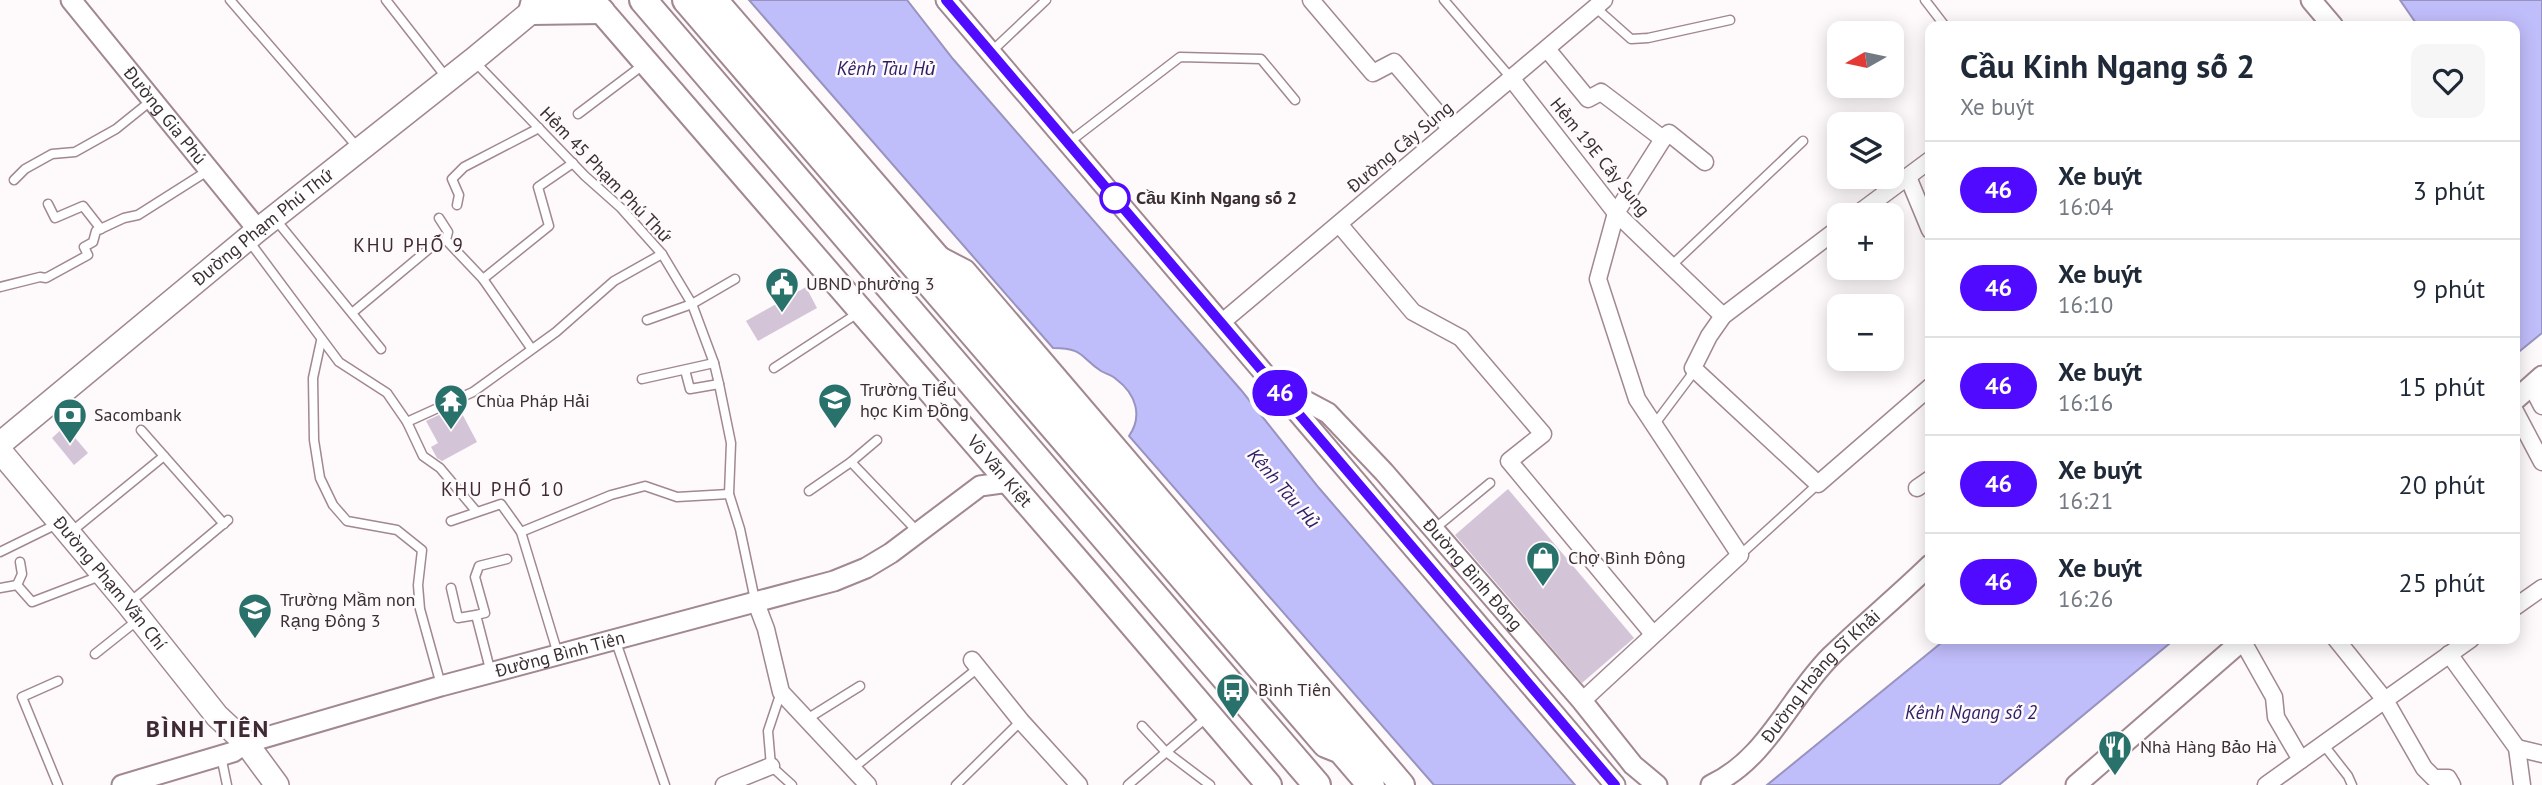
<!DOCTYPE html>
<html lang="vi">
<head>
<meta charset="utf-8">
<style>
  :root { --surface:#fff; --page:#f6f6f7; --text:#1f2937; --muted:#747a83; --line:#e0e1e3 }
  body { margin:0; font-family:"PT Sans",sans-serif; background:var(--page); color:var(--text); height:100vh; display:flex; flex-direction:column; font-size:26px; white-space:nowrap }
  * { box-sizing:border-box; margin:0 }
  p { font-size:23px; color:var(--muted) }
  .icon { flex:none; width:38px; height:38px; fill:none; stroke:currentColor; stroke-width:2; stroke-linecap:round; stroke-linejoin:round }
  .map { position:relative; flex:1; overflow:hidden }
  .drawer { position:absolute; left:1925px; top:21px; width:595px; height:623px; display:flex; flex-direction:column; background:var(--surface); border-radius:14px; box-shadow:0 4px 18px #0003 }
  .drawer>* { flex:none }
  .badge { padding:0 14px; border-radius:23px; font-size:24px; line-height:46px }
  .needle { width:46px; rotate:261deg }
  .fabs { position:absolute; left:1827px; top:21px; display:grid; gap:14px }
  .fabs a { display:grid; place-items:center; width:77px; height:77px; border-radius:14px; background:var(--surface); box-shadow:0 4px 18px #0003; font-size:35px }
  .map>.badge { position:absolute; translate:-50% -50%; box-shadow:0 0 0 4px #fff }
  .round { display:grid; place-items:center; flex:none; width:74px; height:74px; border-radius:14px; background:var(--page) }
  .overview { display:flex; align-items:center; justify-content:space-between; height:119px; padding:0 35px }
  h1 { font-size:33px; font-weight:700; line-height:52px }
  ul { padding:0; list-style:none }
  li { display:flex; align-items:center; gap:21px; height:98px; padding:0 35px; border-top:2px solid var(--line) }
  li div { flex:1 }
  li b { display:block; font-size:26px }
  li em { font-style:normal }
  li .badge { min-width:77px; font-weight:700; text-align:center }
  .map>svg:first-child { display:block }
</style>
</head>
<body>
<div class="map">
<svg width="2542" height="785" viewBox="0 0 2542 785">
  <rect width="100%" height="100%" fill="#fef9fb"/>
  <g fill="#c0bdfb" stroke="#9893bf" stroke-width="2">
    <path d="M749,0H907L953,59L1241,390L1319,488L1575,785H1434L1129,436C1143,416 1136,394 1116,379C1112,375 1106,374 1101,371C1080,357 1084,348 1053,348Z"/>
    <path d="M2400,0H2542V333L2515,355V26H2418Z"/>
    <path d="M1946,639H2175L1999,785H1767Z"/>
  </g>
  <g fill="#d4c4d7">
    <path d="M806,287L817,308L758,341L746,321Z"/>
    <path d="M458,406L477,442L442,461L437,458L431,447L438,443L426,421Z"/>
    <path d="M65,426L88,453L74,465L52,438Z"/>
    <path d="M1508,489L1634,638L1582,683L1455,535Z"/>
  </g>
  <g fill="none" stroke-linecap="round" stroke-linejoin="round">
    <g stroke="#a18891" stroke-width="11">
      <g id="service">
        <path d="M230,0L359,149"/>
        <path d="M386,0L446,77"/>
        <path d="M1444,0L1511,78"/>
        <path d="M1925,0L1945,26"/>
        <path d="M1595,7L1631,39L1648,38L1730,20"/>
        <path d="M991,52L1046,0"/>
        <path d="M475,62L585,176L621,208L662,254L692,304L714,363L719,384L731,443L729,494L740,529L755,600"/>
        <path d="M578,114L643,65"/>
        <path d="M1068,143L1180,57L1261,59L1295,100"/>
        <path d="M14,180L25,169L52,154L75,152L116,129L152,100"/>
        <path d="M48,204L55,218L83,206L101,229"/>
        <path d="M457,205L459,195L452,179L464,167L539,128"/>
        <path d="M439,218L448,232L446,240L483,279L531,348"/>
        <path d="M276,220L381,349"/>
        <path d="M249,241L339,362L387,393L407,422L423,456L440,468L476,511"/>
        <path d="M1671,266L1803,141"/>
        <path d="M483,279L549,226L538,187L573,163"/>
        <path d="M0,287L40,277L46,278L88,255L84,247L93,242L96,231L124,218L138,215L209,170"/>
        <path d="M352,313L430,248"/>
        <path d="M647,320L692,304L735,279"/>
        <path d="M321,341L313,378L314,440L320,478L333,505L347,521L397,530L422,550L418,585L420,609L441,685"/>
        <path d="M774,368L858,313"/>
        <path d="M685,370L690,389L719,384"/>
        <path d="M642,379L714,363"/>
        <path d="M407,422L473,392L556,332L614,281L662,254"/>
        <path d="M1654,425L1690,377L1693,368"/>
        <path d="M141,430L224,524"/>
        <path d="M851,462L918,532"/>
        <path d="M809,491L851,462L877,440"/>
        <path d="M451,521L501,504L521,532L558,654"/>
        <path d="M1433,530L1490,483"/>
        <path d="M71,532L164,456"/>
        <path d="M521,532L611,495L645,486L677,497L729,494"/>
        <path d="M0,552L57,524"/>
        <path d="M1740,555L1818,484"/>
        <path d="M17,585L22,574L20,562"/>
        <path d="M0,588L17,585L32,602L100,576"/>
        <path d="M451,588L458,618L476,615"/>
        <path d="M130,602L228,520"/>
        <path d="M615,639L665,785"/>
        <path d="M95,654L139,619"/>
        <path d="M491,673L476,615L485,613L475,577L479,566L507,559"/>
        <path d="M58,681L22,697L58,785"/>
        <path d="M781,692L768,731L771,766L792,785"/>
        <path d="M807,719L860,686"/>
        <path d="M1142,726L1165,751L1210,785"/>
        <path d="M2323,744L2348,776L2352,785"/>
        <path d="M221,756L227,785"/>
        <path d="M852,769L978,668"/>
        <path d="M956,785L1021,721"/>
        <path d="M1128,785L1207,717"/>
      </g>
    </g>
    <g stroke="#a18891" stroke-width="19">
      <g id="minor">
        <path d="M1311,0L1373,73L1394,62L1451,129"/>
        <path d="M1547,49L1588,99L1601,92L1663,139L1669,133L1705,162"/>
        <path d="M1511,78L1616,213L1723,316"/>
        <path d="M1908,177L1930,230"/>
        <path d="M1856,215L1930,160"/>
        <path d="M1339,224L1413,312L1461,338L1543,434L1509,461L1653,634"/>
        <path d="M1839,228L1723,316L1709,336L1693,368L1818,484L1930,387"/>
        <path d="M1221,323L1604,0"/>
        <path d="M2531,385L2542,406"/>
        <path d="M2515,411L2542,462"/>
        <path d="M1917,488L1930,479"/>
        <path d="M755,600L766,629L781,692L868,785"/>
        <path d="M2515,607L2542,588"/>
        <path d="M2242,640L2274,697L2276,717L2301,760L2266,785"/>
        <path d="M2449,654L2517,748L2522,785"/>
        <path d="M972,660L1021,721L1079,785"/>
        <path d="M1582,701L1740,555L1637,399L1598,279L1616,213L1663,139"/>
        <path d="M2517,748L2542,754"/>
        <path d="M2301,760L2385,700L2336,639"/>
        <path d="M724,785L771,766"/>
        <path d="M2452,785L2448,778H2434L2424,768L2385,700L2471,639"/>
      </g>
    </g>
    <g stroke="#a18891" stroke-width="23">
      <g id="tertiary">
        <path id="s1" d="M71,0L258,230"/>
        <path d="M946,0L1615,785"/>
        <path d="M2311,0L2333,26"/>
        <path id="s2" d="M1283,389L1328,413L1384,472L1582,701L1633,765L1657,785"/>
        <path d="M2515,400L2542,376"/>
        <path id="s3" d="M122,785L233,752L246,743L441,686L834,581L866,568L891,553L980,486L1009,482"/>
        <path id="s4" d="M1711,785C1767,759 1789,698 1831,656C1863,625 1898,596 1930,565"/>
        <path d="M2076,785L2244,639"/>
      </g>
    </g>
    <g stroke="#a18891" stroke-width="26">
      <g id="secondary">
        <path id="s5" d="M0,444L258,230L473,60L531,12L538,0"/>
        <path id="s6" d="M0,451L128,604L217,716L246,743L277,785"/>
      </g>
    </g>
    <g stroke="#a18891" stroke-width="28">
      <g id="primary">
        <path d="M534,0L531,12L602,11"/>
        <path id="s7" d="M592,0L1087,572L1269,785"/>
        <path d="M715,0L939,259L951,284L1336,735L1341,750"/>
        <path d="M939,259L964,272L1402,785"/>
      </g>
    </g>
    <g stroke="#a18891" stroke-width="30">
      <g id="trunk">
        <path d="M643,0L1317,785"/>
        <path d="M686,0L1326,744L1341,750L1371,785"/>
      </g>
    </g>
    <use href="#service" stroke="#fff" stroke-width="8"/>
    <use href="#minor" stroke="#fff" stroke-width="16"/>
    <use href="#tertiary" stroke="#fff" stroke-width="19"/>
    <use href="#secondary" stroke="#fff" stroke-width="23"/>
    <use href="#primary" stroke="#fff" stroke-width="24"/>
    <use href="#trunk" stroke="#fff" stroke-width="26"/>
  </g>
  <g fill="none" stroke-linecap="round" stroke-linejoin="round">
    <g stroke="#fff" stroke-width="16">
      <path id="line" d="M946,0L1615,785"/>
    </g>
    <use href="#line" stroke="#4f0aff" stroke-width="10"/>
  </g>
  <defs>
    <g id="civic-pin" transform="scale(1.75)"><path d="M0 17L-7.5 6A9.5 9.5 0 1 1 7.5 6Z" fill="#29726b" stroke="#fef9fb"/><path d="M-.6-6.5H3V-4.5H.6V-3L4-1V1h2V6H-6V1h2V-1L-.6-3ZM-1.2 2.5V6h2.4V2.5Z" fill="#fff"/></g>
    <g id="school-pin" transform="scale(1.75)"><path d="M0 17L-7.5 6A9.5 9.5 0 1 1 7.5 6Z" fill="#29726b" stroke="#fef9fb"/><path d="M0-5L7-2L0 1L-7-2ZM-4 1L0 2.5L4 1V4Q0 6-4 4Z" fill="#fff"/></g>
    <g id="temple-pin" transform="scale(1.75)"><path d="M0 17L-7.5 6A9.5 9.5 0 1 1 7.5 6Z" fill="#29726b" stroke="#fef9fb"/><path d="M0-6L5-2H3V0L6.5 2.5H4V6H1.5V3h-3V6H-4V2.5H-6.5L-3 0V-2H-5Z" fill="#fff"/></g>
    <g id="bank-pin" transform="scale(1.75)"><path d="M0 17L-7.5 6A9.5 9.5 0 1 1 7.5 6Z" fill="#29726b" stroke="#fef9fb"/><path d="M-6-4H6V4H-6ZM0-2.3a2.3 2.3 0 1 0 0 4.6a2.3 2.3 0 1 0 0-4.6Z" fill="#fff"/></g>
    <g id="shop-pin" transform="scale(1.75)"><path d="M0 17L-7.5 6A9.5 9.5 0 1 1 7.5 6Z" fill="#29726b" stroke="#fef9fb"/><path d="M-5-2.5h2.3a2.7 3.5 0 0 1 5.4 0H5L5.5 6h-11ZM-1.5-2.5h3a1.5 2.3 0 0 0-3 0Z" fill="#fff"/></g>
    <g id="bus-pin" transform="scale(1.75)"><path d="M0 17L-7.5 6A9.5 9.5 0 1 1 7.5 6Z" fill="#29726b" stroke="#fef9fb"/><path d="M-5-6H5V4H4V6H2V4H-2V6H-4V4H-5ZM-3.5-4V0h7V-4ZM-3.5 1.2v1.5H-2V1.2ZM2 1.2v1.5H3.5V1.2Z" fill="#fff"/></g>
    <g id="restaurant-pin" transform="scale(1.75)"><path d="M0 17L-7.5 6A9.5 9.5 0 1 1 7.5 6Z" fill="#29726b" stroke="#fef9fb"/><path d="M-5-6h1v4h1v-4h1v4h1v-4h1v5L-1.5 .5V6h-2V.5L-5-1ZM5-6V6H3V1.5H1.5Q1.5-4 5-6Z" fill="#fff"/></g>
  </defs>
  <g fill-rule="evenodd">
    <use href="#civic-pin" x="782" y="284"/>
    <use href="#school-pin" x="835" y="400"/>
    <use href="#temple-pin" x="451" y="401"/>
    <use href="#bank-pin" x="70" y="415"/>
    <use href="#shop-pin" x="1543" y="558"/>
    <use href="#school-pin" x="255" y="610"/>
    <use href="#bus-pin" x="1233" y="690"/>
    <use href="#restaurant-pin" x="2115" y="747"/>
  </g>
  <circle fill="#fff" stroke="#4f0aff" stroke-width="3.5" cx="1115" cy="198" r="14"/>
  <g text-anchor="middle" stroke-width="5" stroke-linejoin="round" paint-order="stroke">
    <g font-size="18" fill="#3a3033" stroke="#fef9fb">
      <text dy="6" stroke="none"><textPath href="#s1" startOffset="149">Đường Gia Phú</textPath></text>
      <text transform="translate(1400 147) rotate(-40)" y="6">Đường Cây Sung</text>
      <text transform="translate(1600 157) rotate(51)" y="6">Hẻm 19E Cây Sung</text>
      <text transform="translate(606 175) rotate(46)" y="6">Hẻm 45 Phạm Phú Thứ</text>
      <text dy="6" stroke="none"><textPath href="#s5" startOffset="341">Đường Phạm Phú Thứ</textPath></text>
      <text dy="6" stroke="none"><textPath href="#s7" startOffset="623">Võ Văn Kiệt</textPath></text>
      <text dy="6" stroke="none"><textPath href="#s2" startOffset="268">Đường Bình Đông</textPath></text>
      <text dy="6" stroke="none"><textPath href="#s6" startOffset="172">Đường Phạm Văn Chí</textPath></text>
      <text dy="6" stroke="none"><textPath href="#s3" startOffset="458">Đường Bình Tiên</textPath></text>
      <text dy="6" stroke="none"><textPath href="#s4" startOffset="156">Đường Hoàng Sĩ Khải</textPath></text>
    </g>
    <g font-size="18" font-weight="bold" fill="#3a3033" stroke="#fef9fb" text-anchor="start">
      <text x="1136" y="204">Cầu Kinh Ngang số 2</text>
    </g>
    <g font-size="18" fill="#3a3033" stroke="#fef9fb" text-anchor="start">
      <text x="806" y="290">UBND phường 3</text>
      <text x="860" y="396">Trường Tiểu<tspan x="860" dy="21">học Kim Đồng</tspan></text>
      <text x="476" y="407">Chùa Pháp Hải</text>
      <text x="94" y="421">Sacombank</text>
      <text x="1568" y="564">Chợ Bình Đông</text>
      <text x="280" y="606">Trường Mầm non<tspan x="280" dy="21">Rạng Đông 3</tspan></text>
      <text x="1258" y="696">Bình Tiên</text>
      <text x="2140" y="753">Nhà Hàng Bảo Hà</text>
    </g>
    <g font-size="19" font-style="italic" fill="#2d1e65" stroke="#fef9fb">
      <text x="886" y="75">Kênh Tàu Hủ</text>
      <text transform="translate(1284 488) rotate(49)" y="7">Kênh Tàu Hủ</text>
      <text x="1971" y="719">Kênh Ngang số 2</text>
    </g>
    <g font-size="19" letter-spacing="2" fill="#3e2a32" stroke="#fef9fb">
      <text x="409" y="252">KHU PHỐ 9</text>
      <text x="503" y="496">KHU PHỐ 10</text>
    </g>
    <g font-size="24" font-weight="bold" letter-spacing="2" fill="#3e2a32" stroke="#fef9fb">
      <text x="208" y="737">BÌNH TIÊN</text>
    </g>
  </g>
</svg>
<div class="fabs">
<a><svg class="needle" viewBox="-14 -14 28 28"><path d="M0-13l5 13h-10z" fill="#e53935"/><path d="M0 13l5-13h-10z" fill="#747a83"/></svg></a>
<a><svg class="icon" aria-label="layers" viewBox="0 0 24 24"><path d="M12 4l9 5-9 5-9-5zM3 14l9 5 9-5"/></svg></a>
<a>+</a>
<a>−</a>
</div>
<b class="badge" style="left:1280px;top:393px;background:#4f0aff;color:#fff">46</b>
<section class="drawer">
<div class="overview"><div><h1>Cầu Kinh Ngang số 2</h1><p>Xe buýt</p></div><a class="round"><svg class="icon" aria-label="heart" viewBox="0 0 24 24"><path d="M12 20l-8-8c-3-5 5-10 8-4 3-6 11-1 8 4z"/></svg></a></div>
<ul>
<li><span class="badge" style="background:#4f0aff;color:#fff">46</span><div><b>Xe buýt</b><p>16:04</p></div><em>3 phút</em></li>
<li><span class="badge" style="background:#4f0aff;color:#fff">46</span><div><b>Xe buýt</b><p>16:10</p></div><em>9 phút</em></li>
<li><span class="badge" style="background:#4f0aff;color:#fff">46</span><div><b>Xe buýt</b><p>16:16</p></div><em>15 phút</em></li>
<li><span class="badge" style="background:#4f0aff;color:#fff">46</span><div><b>Xe buýt</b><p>16:21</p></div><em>20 phút</em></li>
<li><span class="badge" style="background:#4f0aff;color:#fff">46</span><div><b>Xe buýt</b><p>16:26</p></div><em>25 phút</em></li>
</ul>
</section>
</div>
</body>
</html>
